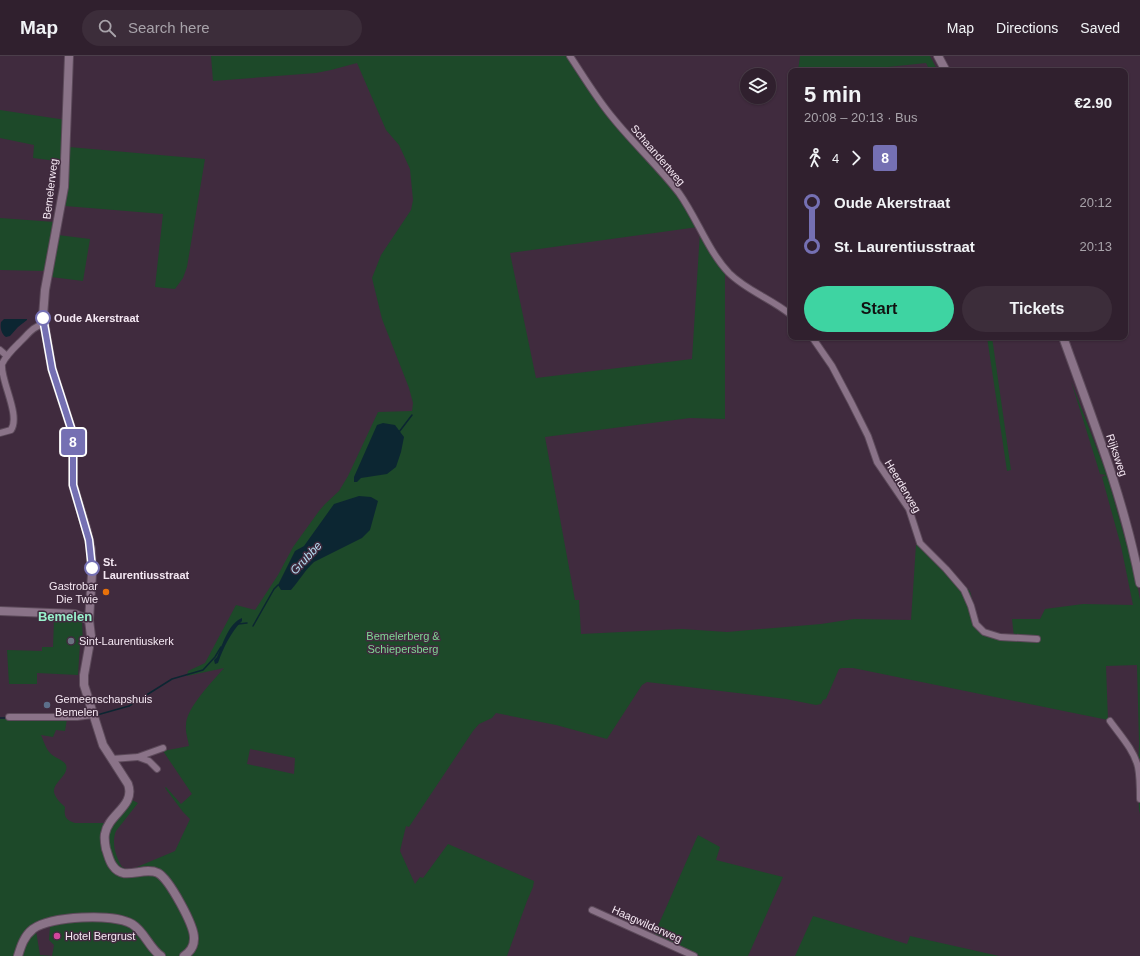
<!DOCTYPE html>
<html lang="en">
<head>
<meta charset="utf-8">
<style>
  :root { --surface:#30202e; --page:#3c2d3a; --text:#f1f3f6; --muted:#a8a3aa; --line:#4b3e4a; --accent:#3ed4a2 }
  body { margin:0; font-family:Helvetica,sans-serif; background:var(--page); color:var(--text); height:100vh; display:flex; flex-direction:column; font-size:15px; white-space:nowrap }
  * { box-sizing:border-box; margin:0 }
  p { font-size:13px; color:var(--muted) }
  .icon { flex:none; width:22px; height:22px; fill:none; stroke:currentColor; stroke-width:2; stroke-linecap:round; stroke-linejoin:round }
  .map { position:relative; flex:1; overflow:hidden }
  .details { position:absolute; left:788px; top:12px; width:340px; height:272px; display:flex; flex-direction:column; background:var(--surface); border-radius:8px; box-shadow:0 1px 3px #0004,0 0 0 1px var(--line) }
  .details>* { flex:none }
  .badge { padding:0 8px; border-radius:3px; font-size:14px; line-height:26px }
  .buttons { position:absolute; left:740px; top:12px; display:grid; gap:8px }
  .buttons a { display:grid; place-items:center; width:36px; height:36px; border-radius:50%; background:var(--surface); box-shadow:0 1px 3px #0004,0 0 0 1px var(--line); font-size:20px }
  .map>.badge { position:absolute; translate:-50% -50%; box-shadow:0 0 0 2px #fff }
  .legs { display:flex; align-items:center; gap:6px; height:44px; padding:0 16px; font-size:13px }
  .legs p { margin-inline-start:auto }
  .summary { display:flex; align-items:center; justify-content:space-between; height:68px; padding:0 16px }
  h1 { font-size:22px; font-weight:700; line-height:30px }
  .action { display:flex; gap:8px; margin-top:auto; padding:8px 16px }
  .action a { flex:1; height:46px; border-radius:24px; background:var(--accent); color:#111; font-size:16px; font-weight:700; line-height:46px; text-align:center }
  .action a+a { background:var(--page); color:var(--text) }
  ul { padding:0 16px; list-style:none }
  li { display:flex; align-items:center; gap:14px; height:44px; font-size:15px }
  li i { display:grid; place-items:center; width:6px; height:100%; margin:0 5px; background:currentColor }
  li i::after { content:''; width:10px; height:10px; margin:-5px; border:3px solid; border-radius:50%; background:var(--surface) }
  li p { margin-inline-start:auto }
  li:first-child i { background:linear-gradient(#0000 50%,currentColor 0) }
  li:last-child i { background:linear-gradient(currentColor 50%,#0000 0) }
  header { display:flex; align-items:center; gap:24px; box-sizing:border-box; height:56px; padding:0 20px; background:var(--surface); border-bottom:1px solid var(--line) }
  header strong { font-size:19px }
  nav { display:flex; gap:22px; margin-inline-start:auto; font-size:14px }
  .search { width:280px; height:36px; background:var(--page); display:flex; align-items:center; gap:10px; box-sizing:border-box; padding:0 14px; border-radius:22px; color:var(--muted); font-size:15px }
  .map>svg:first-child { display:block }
</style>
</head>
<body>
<header>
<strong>Map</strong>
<div class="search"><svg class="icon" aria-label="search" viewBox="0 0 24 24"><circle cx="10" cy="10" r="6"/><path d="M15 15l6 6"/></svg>Search here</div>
<nav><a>Map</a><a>Directions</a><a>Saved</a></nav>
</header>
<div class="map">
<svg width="1140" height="900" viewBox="0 0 1140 900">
  <rect width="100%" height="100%" fill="#402b3e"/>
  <g fill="#1d4929" fill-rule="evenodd">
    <path d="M211,0H566L605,56L668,127L688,154L698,171L510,197L536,322L692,303L700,176L725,214V363L690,362L545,381L575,544H579L581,578L682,573L727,576L821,568L854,563L911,564L916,489L921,485L970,535L979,570C990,578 1002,580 1014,581L1012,563H1040L1045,553L1083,548L1133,549L1121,490L1102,421L1106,419L1100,418L1071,325L1107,419L1127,490L1131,494L1140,544V758L1139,754L1138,719L1139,687L1137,609L1106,610L1108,664L853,612H842L839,613L826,643L823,644L821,648L816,649L786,643L647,626L642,629L607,683L556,669L496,657L492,662L479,668L473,675L409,771L406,770L400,795L415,828L420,821L423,822L448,788L534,825L533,831L527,845L507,900H0V663H67L65,675L56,674L53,681L41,679C44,686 46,693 51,698C55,702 64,704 66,709C70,720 49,728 55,739C57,744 62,748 65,751C64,760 65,764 75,767H115L132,744L138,747L116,775C111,787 116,801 122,811L130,814L175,795L190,763L183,756L165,732L166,731L181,748L192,738L163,695L189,690C188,683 185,676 186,669C186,652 213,625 224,612L187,620L188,615L205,607L236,549L255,554L278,519L293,491L319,455L325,448L339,435L348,420L378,356L412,355L413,347L409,332L382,263L372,222L381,199L411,154L413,144L410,113L399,89L386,74L357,7L331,14L316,17L213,25ZM250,693L295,702L294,718L247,708ZM50,870L49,884L54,889L52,900L40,899L36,875Z"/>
    <path d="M800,0H930L938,15H930L926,7L850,15H798Z"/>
    <path d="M0,54L66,64L64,106L33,102L34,89L0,82Z"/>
    <path d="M69,91L205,103L187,211L183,222L175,233L155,231L163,158L65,150Z"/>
    <path d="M0,162L55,166L45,215L0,214Z"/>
    <path d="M58,179L90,183L83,225L51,221Z"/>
    <path d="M987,281H992L1011,414L1007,415Z"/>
    <path d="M54,563L79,564L82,566L83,586L80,587L78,619L37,617V628H9L7,594L42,595V591H53Z"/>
    <path d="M698,779L720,791L716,804L783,821L748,900H700L654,879Z"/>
    <path d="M813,860L907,888L910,880L999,900H795Z"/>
  </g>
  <g fill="#0c2632">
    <path d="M4,263H27V264L18,271L10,280L6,281C1,278 0,271 1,266Z"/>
    <path d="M383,367L395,369L404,381L401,396L396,411L387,418L361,422L357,426H354V421L377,369Z"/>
    <path d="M359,440L371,441L378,445L370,474L362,482L314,506C305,514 299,525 291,534H281L278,529L295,495L304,490L334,448Z"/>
    <path d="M242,562V565C231,576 223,592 218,607L215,608L214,604L217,601C223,588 228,568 242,562Z"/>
  </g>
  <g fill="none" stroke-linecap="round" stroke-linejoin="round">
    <g stroke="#0c2632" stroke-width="1.5">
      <path d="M399,376L412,359"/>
      <path d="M238,568L247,567"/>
      <path d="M253,570L274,533L278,529"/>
      <path d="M97,659L129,650L172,623L203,614L215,601L221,591"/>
      <path d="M0,662H8"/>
    </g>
    <g stroke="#5c4a5a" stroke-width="8">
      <g id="street">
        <path d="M570,0C584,21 597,43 613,62C634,88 659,111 679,137C697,162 708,195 729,217C747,235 772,243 791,259"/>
        <path d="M812,281L832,310L851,346L868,380L877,406L909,453L920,487L946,513L964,534L971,550L976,568L984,576L1000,581L1037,583"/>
        <path d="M0,294L7,300"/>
        <path d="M0,377L11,374C21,359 0,324 2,308C6,299 15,291 22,284C29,277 34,270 44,268"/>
        <path d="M9,661H77L92,659"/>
        <path d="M1110,665C1120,679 1134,694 1138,711C1140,721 1140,733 1140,743"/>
        <path d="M138,701L149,705L157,713"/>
        <path d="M112,703L138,701L163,692"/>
        <path d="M592,854L694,900"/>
      </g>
    </g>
    <g stroke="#5c4a5a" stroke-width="10">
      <g id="secondary">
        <path d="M69,0L64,131L45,234L43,260L52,313L71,372L73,383V429L87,475L91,493L92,518L89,564L91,580L84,619V629L103,689L128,728C136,750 108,758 105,778C104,783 105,788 106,793C108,798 109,805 113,810C124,826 143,810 158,817C169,823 195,870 194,883C194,890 190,896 184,900"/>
        <path d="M938,0L946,15"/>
        <path d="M1063,281C1092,362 1124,442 1140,527"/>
        <path d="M0,555L75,558L89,564"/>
        <path d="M18,900C21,890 24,880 33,873C51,860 113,857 132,868C145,876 149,892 161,900"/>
      </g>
    </g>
    <use href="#street" stroke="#8a7388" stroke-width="6"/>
    <use href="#secondary" stroke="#8a7388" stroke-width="8"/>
  </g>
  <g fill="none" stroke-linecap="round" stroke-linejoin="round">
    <g stroke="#fff" stroke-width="9">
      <path id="line-1" d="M43,262L52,313L71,372L73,384V429L89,484L92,512"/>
    </g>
    <use href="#line-1" stroke="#7570b3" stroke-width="6"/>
  </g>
  <g fill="#fff" stroke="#7570b3" stroke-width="2">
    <circle cx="43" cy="262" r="7"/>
    <circle cx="92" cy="512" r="7"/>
  </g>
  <circle fill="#e8710a" stroke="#402b3e" stroke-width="1.5" cx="106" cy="536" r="4"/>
  <circle fill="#6b7280" stroke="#402b3e" stroke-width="1.5" cx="71" cy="585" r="4"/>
  <circle fill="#5c6f8a" stroke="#402b3e" stroke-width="1.5" cx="47" cy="649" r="4"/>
  <circle fill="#d1479c" stroke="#402b3e" stroke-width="1.5" cx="57" cy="880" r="4"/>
  <g text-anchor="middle" stroke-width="3" stroke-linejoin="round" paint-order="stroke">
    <g font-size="11" fill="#f5e8f3" stroke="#402b3e">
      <text transform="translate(658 99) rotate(49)" y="4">Schaandertweg</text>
      <text transform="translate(50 133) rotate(-83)" y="4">Bemelerweg</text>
      <text transform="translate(1117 399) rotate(71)" y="4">Rijksweg</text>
      <text transform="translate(903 430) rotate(59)" y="4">Heerderweg</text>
      <text transform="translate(647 868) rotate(24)" y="4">Haagwilderweg</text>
    </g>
    <g font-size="11" font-weight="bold" fill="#f5e8f3" stroke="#402b3e" text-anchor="start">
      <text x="54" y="266">Oude Akerstraat</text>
      <text x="103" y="510">St.<tspan x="103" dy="13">Laurentiusstraat</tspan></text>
    </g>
    <g font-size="11" fill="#f5e8f3" stroke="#402b3e" text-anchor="start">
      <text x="98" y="534" text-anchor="end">Gastrobar<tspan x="98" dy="13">Die Twie</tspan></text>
      <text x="79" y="589">Sint-Laurentiuskerk</text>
      <text x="55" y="647">Gemeenschapshuis<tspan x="55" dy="13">Bemelen</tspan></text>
      <text x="65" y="884">Hotel Bergrust</text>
    </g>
    <g font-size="11" fill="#7fd894" stroke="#402b3e">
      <text x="403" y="584">Bemelerberg &amp;<tspan x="403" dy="13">Schiepersberg</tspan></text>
    </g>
    <g font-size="12" font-style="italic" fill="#b4dcf1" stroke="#402b3e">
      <text transform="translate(306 502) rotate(-47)" y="4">Grubbe</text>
    </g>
    <g font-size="13" font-weight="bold" fill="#99f1cd" stroke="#402b3e">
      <text x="65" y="565">Bemelen</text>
    </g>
  </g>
</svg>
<div class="buttons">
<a><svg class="icon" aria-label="layers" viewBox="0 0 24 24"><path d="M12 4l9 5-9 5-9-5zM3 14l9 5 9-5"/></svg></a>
</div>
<b class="badge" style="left:73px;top:386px;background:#7570b3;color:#fff">8</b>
<section class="details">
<div class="summary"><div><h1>5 min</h1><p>20:08 – 20:13 · Bus</p></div><b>€2.90</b></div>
<div class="legs"><svg class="icon" aria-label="walk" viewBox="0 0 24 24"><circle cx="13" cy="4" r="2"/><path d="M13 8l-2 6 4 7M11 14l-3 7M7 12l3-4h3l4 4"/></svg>4<svg class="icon" aria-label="forward" viewBox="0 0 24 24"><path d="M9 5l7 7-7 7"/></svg><b class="badge" style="background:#7570b3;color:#fff">8</b></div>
<ul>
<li><i style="color:#7570b3"></i><b>Oude Akerstraat</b><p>20:12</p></li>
<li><i style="color:#7570b3"></i><b>St. Laurentiusstraat</b><p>20:13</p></li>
</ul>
<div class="action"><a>Start</a><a>Tickets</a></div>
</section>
</div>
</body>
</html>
